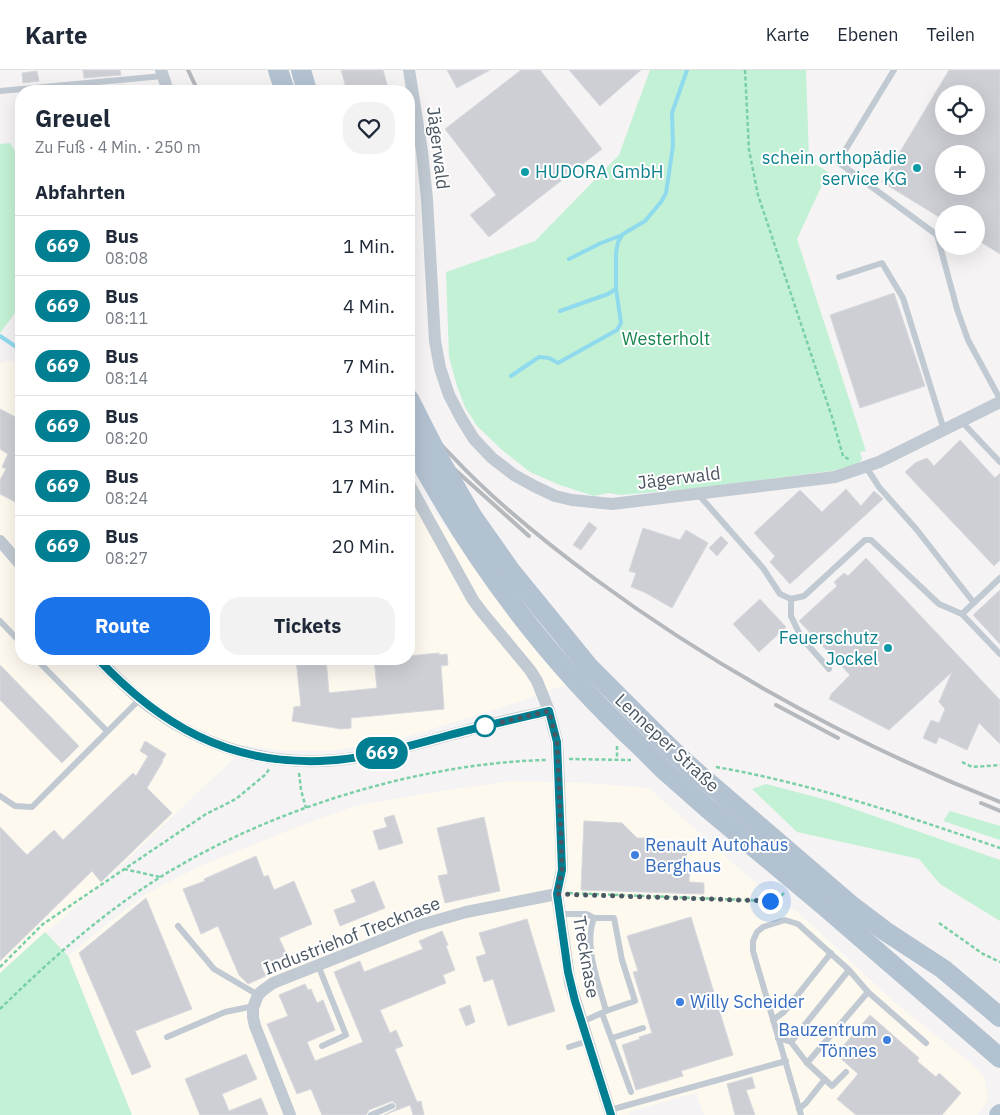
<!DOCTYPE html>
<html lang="de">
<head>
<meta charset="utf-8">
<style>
  :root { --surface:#fff; --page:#f2f2f3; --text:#1f2937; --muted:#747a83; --line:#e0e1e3; --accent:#1a73e8 }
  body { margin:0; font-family:"IBM Plex Sans",sans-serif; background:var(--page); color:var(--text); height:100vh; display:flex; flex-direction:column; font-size:19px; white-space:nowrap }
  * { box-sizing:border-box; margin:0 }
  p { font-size:16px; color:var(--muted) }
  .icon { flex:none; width:28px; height:28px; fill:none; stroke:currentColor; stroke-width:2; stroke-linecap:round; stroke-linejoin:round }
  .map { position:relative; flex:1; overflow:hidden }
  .sheet { position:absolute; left:15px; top:15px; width:400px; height:580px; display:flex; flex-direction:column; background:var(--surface); border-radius:20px; box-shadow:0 5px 20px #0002 }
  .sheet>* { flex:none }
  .badge { padding:0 10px; border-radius:16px; font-size:18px; line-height:32px }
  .buttons { position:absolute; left:935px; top:15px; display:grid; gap:10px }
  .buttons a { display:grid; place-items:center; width:50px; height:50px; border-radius:50%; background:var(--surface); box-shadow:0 5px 20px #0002; font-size:25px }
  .you { position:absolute; width:25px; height:25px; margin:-12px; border:4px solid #fff; border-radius:50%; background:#1a73e8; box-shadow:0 0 0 8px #1a73e833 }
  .map>.badge { position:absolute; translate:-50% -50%; box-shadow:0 0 0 2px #fff }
  h2 { padding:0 20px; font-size:19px; line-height:45px }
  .round { display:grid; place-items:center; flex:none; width:52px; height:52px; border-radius:20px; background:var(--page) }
  .overview { display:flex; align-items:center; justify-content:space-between; height:85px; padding:0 20px }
  h1 { font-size:24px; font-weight:700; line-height:38px }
  .cta { display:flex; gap:10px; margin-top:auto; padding:10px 20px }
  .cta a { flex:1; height:58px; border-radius:20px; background:var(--accent); color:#fff; font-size:20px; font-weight:700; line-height:58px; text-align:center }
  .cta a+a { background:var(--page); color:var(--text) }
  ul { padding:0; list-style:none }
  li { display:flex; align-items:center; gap:15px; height:60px; padding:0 20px; border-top:1px solid var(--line) }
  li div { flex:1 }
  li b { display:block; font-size:19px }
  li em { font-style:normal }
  li .badge { min-width:55px; font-weight:700; text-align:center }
  header { display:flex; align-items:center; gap:30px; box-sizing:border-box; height:70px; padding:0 25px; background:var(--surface); border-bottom:1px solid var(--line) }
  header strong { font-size:24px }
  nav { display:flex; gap:28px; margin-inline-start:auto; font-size:18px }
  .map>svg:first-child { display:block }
</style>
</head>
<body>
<header>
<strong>Karte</strong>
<nav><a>Karte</a><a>Ebenen</a><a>Teilen</a></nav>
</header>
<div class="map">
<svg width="1000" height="1045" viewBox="0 0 1000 1045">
  <rect width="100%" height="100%" fill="#f5f3f3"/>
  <g fill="#fdf9ef">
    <path d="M10,290L21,296V589H409V418L431,439L528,565L573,612L515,633L403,668L330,681H287L247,676L95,820L0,903V293Z"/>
    <path d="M511,711L585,713L649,718L766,822L765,827L766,837L786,838L797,841L894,932L972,994L984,1007L988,1027L985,1035L977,1045H704L696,1023L629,1042V1045H132L68,886L104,856L146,824L198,797L295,758L355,736L435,722Z"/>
  </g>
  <g fill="#c3f1d5">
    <path d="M650,0H806L809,90L828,102L797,169L866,381L860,382L862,389L854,398L698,418L621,425L608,423L594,426L560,415L530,402L502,380L477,356L465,337L457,316L449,287L446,202L535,171L619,85Z"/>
    <path d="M10,73L21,92V235L0,263V74Z"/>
    <path d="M766,714L831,731L1000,790V851L940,814L919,789L797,762L752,719Z"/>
    <path d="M950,741L1000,756V770L943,751Z"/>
    <path d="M45,862L68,886L132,1045H0V903Z"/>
  </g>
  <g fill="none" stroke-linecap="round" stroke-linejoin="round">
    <g stroke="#90daee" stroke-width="4">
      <path d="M569,189L601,173L622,165"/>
      <path d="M560,241L608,224L616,219"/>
      <path d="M0,266L21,280"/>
      <path d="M511,306L539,287L549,288L558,293L617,260L621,253L616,219V183L618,172L623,164L645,151L661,132L666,123L673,76L672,43L687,0"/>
    </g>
  </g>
  <g fill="#cdcfd5" stroke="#d7d9de" fill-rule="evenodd">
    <path d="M83,0H120L121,5L84,8Z"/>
    <path d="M341,0H383L389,21H347Z"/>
    <path d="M447,0H490L457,18Z"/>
    <path d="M521,0H540L602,79L489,167L470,145L496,125L445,59Z"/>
    <path d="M569,0H641L600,36Z"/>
    <path d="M949,0H1000V184L976,169V144H944V150L882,112ZM944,24H976V56H944ZM944,84H976V116H944Z"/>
    <path d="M37,1L39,11L23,13L22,3Z"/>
    <path d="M122,15V21H85V18Z"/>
    <path d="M894,223L925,316L860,338L830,245Z"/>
    <path d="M0,339L21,350V392L16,403L21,406V435L0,424V410L6,399L2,397L8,384L0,379Z"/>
    <path d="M960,370L995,408L1000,403V490L994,496L905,402L915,393L927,388L934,396Z"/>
    <path d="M846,419L861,436L874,421L883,429L790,514L770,492L775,486L754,463L800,420L822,442Z"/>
    <path d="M589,452L597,458L581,480L573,475Z"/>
    <path d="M643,458L680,470L686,460L708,473L672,538L644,522L631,517L636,503L629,501Z"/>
    <path d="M721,466L728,473L717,486L709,478Z"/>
    <path d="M866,488L1000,630V674L979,653L967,680L939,667L936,674L923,668L931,650L939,653L945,639L939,632L952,602L889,660L829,629L832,623L850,605L799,551L837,516L834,512L844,503L848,506Z"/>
    <path d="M1000,520V574L973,545Z"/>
    <path d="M760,529L786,557L759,582L733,554Z"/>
    <path d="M439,583V585L447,584L448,595L441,596L444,639L351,648V658L341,659L292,651L294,637L301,636L296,589H326L329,623L377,618L374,589H409V586Z"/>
    <path d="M0,595L79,676L62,693L0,630Z"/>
    <path d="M145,671L166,684L162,691H163L147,718L172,743L101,812L92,801L0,891V757L27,785L54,760L63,770L133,703L136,706L148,686L140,681Z"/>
    <path d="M394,745L403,773L379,780L373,761L387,757L384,748Z"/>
    <path d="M484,747L500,821L445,833L438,806L448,804L437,758Z"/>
    <path d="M584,751L622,753L637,768H649L648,777L687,779L686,792H690L689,812L704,813V824L581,820Z"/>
    <path d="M256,786L264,807L268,805L274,820L294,811L312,854L279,868L287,885L261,896L266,906L248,914L239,905L218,856L201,864L183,819L205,811L204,809Z"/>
    <path d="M374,811L385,838L340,856L334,840L356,832L351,820Z"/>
    <path d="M146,828L192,939L135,961L151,997L132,1005L79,883Z"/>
    <path d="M691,847L733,985L681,1001L683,1006L636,1020L622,975L640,969L639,967L652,963L633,902L638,901L627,866Z"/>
    <path d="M527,849L555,941L508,956L493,909L484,912L476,887L486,884L479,863Z"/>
    <path d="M442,861L448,875L446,876L455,900L443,905L446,913L380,940L390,963L396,960L403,976L395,979L417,1032L421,1031L424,1045H413L410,1035L384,1045L396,1039V1034L392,1031L369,1040L366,1045H322L311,1019L297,1024L267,954L288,946L279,925L305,914L308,920L311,919L317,933L323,930L335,960L307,972L315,991L363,972L334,902L360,891L364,902L423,879L419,871Z"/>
    <path d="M470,935L475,952L466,956L459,939Z"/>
    <path d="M870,945L919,988L917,991L936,1007L939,1003L961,1023L942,1045H856L837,1029L858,1004L836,984Z"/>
    <path d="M246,984L257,1009L222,1024L229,1041L261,1028L268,1045H200L185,1009Z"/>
    <path d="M752,1007L755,1018L746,1020L755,1045H735L727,1014Z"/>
  </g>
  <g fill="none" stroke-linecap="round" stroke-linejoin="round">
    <g stroke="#7ad0a6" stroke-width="2.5" stroke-dasharray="4 2.5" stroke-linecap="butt">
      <path d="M745,0L749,80L758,125L832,347L843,386L850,390"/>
      <path d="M617,676V688"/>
      <path d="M569,689L631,690"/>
      <path d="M962,692L972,697L1000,695"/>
      <path d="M716,697C814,714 906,746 1000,778"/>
      <path d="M299,703L301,720L306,738"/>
      <path d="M124,799L160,807"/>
      <path d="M569,823L770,831L777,830L784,823"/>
      <path d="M939,853L983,884L1000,892"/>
      <path d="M0,897L43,854L206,744L236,729L266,704L269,699"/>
      <path d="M0,939C44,896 90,854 142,819C251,745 413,693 546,690"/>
    </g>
    <g stroke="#c1cad2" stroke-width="6">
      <path d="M894,0L838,92L937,165L957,239L968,270L1000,329"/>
      <path d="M0,21L163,6"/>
      <path d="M839,207L882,193L903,228L944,360"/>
      <path d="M962,352L1000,392"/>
      <path d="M866,397L879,417L917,460L974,533"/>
      <path d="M698,424L763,498L780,524L791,529L804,526L865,470H871L939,534L962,544L1000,584"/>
      <path d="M791,529V546L801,567L829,599"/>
      <path d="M962,544L1000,508"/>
      <path d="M0,551L21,573"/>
      <path d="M36,589L107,661"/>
      <path d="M0,726L15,736L32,737L140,629"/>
      <path d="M560,844H587L594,848H614L622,890L635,931L606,941L582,952"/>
      <path d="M594,848C583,877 599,913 606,941"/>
      <path d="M178,856L214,899L258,925"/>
      <path d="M318,895L346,965L322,976"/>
      <path d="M602,943L631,1022"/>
      <path d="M773,950L784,942L831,883"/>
      <path d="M167,967L225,942L254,936"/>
      <path d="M612,968L643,958"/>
      <path d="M778,968L791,972L807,993L832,1016L846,1002"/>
      <path d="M791,972L849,900"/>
      <path d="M569,977L588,971"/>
      <path d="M807,993L868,922"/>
      <path d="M799,1039L806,1033L825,1009"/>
      <path d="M610,1040L786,991"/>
      <path d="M371,1045L392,1036"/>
      <path d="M801,1045L753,881V871L757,862L763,857L785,850L798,854L849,900L868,922L926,973"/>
    </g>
    <g stroke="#c1cad2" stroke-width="12">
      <path d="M161,0L168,21"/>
      <path d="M409,0L422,81L427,129L435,271L440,298L449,325L461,348L474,369L492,388L514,405L534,416L555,426L572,430L612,434L835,407L879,392L1000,332"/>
      <path d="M409,414L473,530L482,542L530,600L537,611L549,641L557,672"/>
      <path d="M0,471L21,495"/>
      <path d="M98,589C117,608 135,627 157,642C204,676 263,693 320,691C365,690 408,676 450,665C483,656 516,648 549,641"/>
      <path d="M559,713L562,799L557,824L570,913L611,1045"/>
      <path d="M290,1045L255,956L253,947V938L258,925L262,921L273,913L417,856L466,842L557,824"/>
    </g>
    <g stroke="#b3c2d1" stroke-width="20">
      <path d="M278,0L285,21"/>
      <path d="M301,0L307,21"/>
      <path d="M409,370C469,485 546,589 641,677"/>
      <path d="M472,446L510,500L589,597L672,680"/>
      <path d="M663,699L706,737L828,839L1000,988"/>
      <path d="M696,702L852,836L885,861L943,899L1000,947"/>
      <path d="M999,1045L1000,1044"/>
    </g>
    <g stroke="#b5b8bd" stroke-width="4">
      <path d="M188,0L198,21"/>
      <path d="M409,339C423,355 437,371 452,386C495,432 545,472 595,509C720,601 856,675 1000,732"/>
      <path d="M409,351L443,389L529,466"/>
      <path d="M776,635L838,668"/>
      <path d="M981,733L1000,741"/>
    </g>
    <path stroke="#c1cad2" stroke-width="12" d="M557,672L559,713"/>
    <g stroke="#b3c2d1" stroke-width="20">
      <path d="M409,329L442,394L472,446"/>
      <path d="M641,677L663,699"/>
      <path d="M672,680L696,702"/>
    </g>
  </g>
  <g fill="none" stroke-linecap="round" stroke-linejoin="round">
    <g stroke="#fff" stroke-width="11">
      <path id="line" d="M98,589C160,655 228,694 320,691C363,690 405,677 446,666C480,657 515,649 549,641L557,672L562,800L557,824L568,902L575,931L611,1045"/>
    </g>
    <use href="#line" stroke="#007e92" stroke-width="8"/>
    <path stroke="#4a5661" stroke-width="5" stroke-dasharray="0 9" d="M485,656L549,641L557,672L559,713L562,800L557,824L770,831"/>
  </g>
  <g fill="#0f9aa8" stroke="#fff" stroke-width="2">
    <circle cx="917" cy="98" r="5"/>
    <circle cx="525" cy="102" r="5"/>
    <circle cx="888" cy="578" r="5"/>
  </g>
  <circle fill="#fff" stroke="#007e92" stroke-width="2.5" cx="485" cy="656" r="10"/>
  <g fill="#3f7fe0" stroke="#fff" stroke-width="2">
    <circle cx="635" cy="785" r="5"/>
    <circle cx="680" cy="932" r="5"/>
    <circle cx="887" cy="970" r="5"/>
  </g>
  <g text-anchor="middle" stroke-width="4" stroke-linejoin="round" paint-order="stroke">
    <g font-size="18" fill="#4a5661" stroke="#fff">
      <text transform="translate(438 78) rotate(83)" y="6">Jägerwald</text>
      <text transform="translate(679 408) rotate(-7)" y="6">Jägerwald</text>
      <text transform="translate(667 673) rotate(43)" y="6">Lenneper Straße</text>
      <text transform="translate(352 866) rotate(-21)" y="6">Industriehof Trecknase</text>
      <text transform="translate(586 887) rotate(80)" y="6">Trecknase</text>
    </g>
    <g font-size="18" fill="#0d838f" stroke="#fff" text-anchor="end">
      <text x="907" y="94">schein orthopädie<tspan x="907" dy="21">service KG</tspan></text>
      <text x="535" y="108" text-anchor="start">HUDORA GmbH</text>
      <text x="878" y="574">Feuerschutz<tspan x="878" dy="21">Jockel</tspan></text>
    </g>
    <g font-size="18" fill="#17864f" stroke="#fff">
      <text x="666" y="275">Westerholt</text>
    </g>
    <g font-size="18" fill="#366cbe" stroke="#fff" text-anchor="start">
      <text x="645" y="781">Renault Autohaus<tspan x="645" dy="21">Berghaus</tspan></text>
      <text x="690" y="938">Willy Scheider</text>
      <text x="877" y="966" text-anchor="end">Bauzentrum<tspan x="877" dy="21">Tönnes</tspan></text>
    </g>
  </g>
</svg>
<div class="buttons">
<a><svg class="icon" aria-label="locate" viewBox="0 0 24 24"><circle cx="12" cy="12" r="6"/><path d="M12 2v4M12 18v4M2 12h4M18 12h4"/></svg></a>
<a>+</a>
<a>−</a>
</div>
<div class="you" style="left:770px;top:831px"></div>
<b class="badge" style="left:382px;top:683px;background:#007e92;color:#fff">669</b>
<section class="sheet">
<div class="overview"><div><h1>Greuel</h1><p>Zu Fuß · 4 Min. · 250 m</p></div><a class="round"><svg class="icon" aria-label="heart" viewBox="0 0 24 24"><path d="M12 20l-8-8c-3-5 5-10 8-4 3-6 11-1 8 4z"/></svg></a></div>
<h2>Abfahrten</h2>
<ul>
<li><span class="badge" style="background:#007e92;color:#fff">669</span><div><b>Bus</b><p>08:08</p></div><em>1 Min.</em></li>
<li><span class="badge" style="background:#007e92;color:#fff">669</span><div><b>Bus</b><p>08:11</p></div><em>4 Min.</em></li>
<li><span class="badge" style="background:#007e92;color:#fff">669</span><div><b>Bus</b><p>08:14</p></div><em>7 Min.</em></li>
<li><span class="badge" style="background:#007e92;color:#fff">669</span><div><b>Bus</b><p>08:20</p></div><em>13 Min.</em></li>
<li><span class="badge" style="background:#007e92;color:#fff">669</span><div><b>Bus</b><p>08:24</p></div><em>17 Min.</em></li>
<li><span class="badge" style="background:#007e92;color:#fff">669</span><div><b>Bus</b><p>08:27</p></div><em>20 Min.</em></li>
</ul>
<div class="cta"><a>Route</a><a>Tickets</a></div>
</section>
</div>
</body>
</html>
